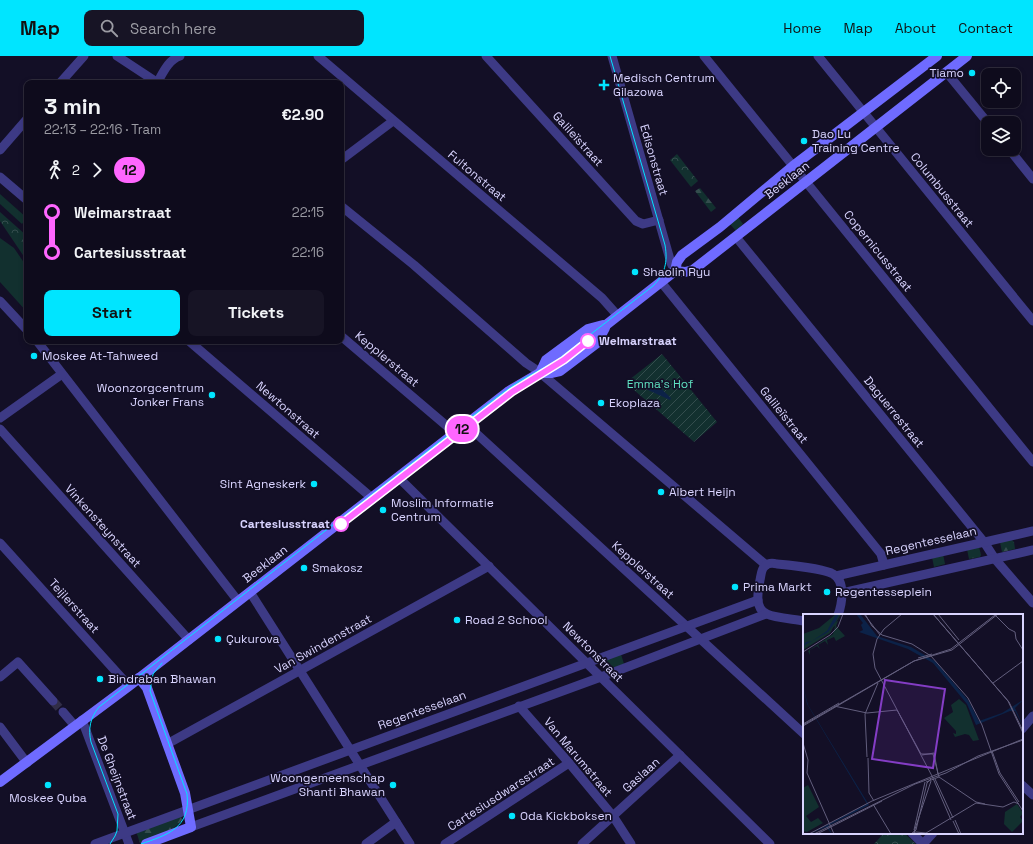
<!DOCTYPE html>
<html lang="en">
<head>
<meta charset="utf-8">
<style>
  :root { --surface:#0e0b1c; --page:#171425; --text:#f1f3f6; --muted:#9b9ba3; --line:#2e2b3b; --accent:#00e5ff }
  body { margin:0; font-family:"Space Grotesk",sans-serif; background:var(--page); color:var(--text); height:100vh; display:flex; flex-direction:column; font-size:15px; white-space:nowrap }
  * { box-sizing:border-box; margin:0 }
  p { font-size:13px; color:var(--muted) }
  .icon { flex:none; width:22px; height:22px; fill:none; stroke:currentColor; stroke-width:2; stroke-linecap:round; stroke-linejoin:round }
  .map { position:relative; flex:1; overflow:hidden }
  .side { position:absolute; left:24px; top:24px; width:320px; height:264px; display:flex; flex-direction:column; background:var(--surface); border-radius:8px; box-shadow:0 2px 6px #0003,0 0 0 1px var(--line) }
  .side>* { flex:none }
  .badge { padding:0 8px; border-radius:13px; font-size:14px; line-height:26px }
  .controls { position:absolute; left:981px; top:12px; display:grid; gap:8px }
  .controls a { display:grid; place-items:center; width:40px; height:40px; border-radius:8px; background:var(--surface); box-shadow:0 2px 6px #0003,0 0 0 1px var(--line); font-size:20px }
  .map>.badge { position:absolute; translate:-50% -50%; box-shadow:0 0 0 2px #fff }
  .legs { display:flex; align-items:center; gap:6px; height:44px; padding:0 20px; font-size:13px }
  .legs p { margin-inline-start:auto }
  .headline { display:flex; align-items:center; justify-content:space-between; height:68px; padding:0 20px }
  h1 { font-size:22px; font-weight:700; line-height:30px }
  .primary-button { display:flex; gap:8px; margin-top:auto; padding:8px 20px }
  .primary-button a { flex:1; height:46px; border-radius:8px; background:var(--accent); color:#111; font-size:16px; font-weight:700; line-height:46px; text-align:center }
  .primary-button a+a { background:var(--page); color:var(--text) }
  ul { padding:0 20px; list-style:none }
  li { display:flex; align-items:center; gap:14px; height:40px; font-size:15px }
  li i { display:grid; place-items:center; width:6px; height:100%; margin:0 5px; background:currentColor }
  li i::after { content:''; width:10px; height:10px; margin:-5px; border:3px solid; border-radius:50%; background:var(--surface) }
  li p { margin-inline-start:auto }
  li:first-child i { background:linear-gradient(#0000 50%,currentColor 0) }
  li:last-child i { background:linear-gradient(currentColor 50%,#0000 0) }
  header { display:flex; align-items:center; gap:24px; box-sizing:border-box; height:56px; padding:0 20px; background:var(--accent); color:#111 }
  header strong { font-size:19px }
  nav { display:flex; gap:22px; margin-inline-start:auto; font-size:14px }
  .search { width:280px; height:36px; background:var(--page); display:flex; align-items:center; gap:10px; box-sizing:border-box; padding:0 14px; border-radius:8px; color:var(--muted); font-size:15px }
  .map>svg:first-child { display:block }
</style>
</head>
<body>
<header>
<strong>Map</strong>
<div class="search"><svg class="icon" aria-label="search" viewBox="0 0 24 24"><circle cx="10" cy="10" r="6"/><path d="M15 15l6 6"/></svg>Search here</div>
<nav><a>Home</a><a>Map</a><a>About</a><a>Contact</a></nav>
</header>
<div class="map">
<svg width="1033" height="788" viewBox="0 0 1033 788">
  <defs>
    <pattern id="forest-firs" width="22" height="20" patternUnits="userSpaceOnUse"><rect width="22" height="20" fill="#12302f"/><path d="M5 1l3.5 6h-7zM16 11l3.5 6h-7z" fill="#344d4e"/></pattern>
    <pattern id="park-crowns" width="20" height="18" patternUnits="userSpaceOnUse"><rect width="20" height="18" fill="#12302f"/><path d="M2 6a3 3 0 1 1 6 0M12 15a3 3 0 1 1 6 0" fill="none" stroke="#344d4e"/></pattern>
    <pattern id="garden-furrows" width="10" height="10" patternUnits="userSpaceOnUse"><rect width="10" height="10" fill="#12302f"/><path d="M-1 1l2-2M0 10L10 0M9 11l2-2" fill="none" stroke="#344d4e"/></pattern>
    <pattern id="water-ripples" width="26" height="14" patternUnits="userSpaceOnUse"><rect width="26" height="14" fill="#0c2248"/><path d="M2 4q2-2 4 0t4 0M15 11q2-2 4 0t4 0" fill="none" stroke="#2f4163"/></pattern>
  </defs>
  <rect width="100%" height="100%" fill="#130f26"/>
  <g fill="#12302f">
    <path d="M0,138L27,162L22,168L0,148Z"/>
    <path d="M737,160L743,168L736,175L729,167Z"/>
    <path d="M0,182L14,192L27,211V256L0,226Z"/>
    <path d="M621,598L624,608L608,614L606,613L604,606L605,603Z"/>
  </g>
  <g fill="url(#forest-firs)">
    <path d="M700,132L716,152L711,156L695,135Z"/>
    <path d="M1011,483L1014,486L1015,493L1002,496L1000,486Z"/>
    <path d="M979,491L981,499L980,501L969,503L967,493Z"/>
    <path d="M943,498L945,508L934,511L932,501Z"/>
    <path d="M181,759L182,764C170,778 157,781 140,787L136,775Z"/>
  </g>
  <g fill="url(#park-crowns)">
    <path d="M677,98L698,125L691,131L670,104Z"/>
    <path d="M0,156L27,180V205L0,165Z"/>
    <path d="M884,777H904L916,788H874Z"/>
  </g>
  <path fill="url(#garden-furrows)" d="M662,298L717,366L694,386L627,328L629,324Z"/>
  <path fill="url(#water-ripples)" d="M646,326C657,326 664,336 671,342L670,344L648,334L645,331Z"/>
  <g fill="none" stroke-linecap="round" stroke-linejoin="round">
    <path stroke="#312d47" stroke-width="9" stroke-dasharray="9 4.5" stroke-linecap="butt" d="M53,645L63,656"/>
    <g stroke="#3d3a85" stroke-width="9">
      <path d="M117,0L158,27"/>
      <path d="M318,0L602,242L618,260"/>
      <path d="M486,0L636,165L643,168L659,164"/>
      <path d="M612,0L671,207L675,215"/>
      <path d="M704,0L1033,406"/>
      <path d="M818,0L1033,265"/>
      <path d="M947,17L988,67"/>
      <path d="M60,27L84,0"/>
      <path d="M157,27C163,17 168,4 180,0"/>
      <path d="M1009,93L1033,123"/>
      <path d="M0,94L27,63"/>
      <path d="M341,104L393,65"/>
      <path d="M0,121L27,144"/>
      <path d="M341,150L414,209L526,307L538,315L766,509"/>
      <path d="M736,181L984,486L995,503L1033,547"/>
      <path d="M661,226L881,498L884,509"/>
      <path d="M0,245L27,274"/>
      <path d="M341,280L455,377"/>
      <path d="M37,285L238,545"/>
      <path d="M189,285L372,442"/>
      <path d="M0,362L62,318"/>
      <path d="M466,368L804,678"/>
      <path d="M0,373L189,584"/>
      <path d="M398,421L770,788"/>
      <path d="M0,487L129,630"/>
      <path d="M836,520L1033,475"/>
      <path d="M250,536L410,788"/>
      <path d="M842,537L1033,494"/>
      <path d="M804,565C794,563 775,562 767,558C754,553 758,535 760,524C761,520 761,513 765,510C768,507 773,507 777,508C788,509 825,513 833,518C846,525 842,548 838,559"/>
      <path d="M0,621L18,606L53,645"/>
      <path d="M519,650L569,707L613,760L631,788"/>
      <path d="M63,656L75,670"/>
      <path d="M82,664L129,788"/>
      <path d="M0,671L27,707"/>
      <path d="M1022,673L1033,660"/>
      <path d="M167,688L489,510"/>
      <path d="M1022,729L1033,739"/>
      <path d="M191,771L601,621L766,558"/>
      <path d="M912,777L923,788"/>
      <path d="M95,788L758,544"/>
      <path d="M366,788L396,766"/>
      <path d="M445,788L569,707"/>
      <path d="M582,788L680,699"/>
      <path d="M923,788L933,777"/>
    </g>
    <g stroke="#6f6bff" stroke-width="10">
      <path d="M675,215L677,206L682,199L720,171L793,110L937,0"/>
      <path d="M540,317H551L560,315L597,287L605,272"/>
      <path d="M540,317L546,304L588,273L603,269"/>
      <path d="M139,622L147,632L185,737L191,771L146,788"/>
      <path d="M0,726L129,630L509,335L560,305L675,215L685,216L693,214L967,0"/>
    </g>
    <g stroke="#00e5ff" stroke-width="1">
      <path d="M110,788L115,780L117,775L118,758L91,686C88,673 90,662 99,651L497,341L518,326L556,305L653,230C665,218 668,206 665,189L610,0"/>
      <path d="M141,788C167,779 191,772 187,738L150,635L153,618L162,607"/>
    </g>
  </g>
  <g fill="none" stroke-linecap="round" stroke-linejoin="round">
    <g stroke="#fff" stroke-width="9">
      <path id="line-1" d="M341,468L512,336L564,304L588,285"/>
    </g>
    <use href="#line-1" stroke="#f6f" stroke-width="6"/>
  </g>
  <g fill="#00e5ff" stroke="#130f26" stroke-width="1.5">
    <circle cx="972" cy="17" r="4"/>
    <path d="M602 23h4v4h4v4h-4v4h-4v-4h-4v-4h4z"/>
    <circle cx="804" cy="85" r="4"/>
    <circle cx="635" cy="216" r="4"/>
    <circle cx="34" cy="300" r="4"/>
    <circle cx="212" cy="339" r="4"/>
    <circle cx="601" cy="347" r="4"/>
    <circle cx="314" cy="428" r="4"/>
    <circle cx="661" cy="436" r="4"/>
    <circle cx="383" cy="454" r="4"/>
    <circle cx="304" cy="512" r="4"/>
    <circle cx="735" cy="531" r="4"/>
    <circle cx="827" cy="536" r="4"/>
    <circle cx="457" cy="564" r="4"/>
    <circle cx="218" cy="583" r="4"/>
    <circle cx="100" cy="623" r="4"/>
    <circle cx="48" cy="729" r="4"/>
    <circle cx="393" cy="729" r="4"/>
    <circle cx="512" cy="760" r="4"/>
  </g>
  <g fill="#fff" stroke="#f6f" stroke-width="2">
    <circle cx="588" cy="285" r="7"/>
    <circle cx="341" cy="468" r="7"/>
  </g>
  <g text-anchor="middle" stroke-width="3.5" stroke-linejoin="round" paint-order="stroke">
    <g font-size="12" fill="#d9d4ff" stroke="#130f26" text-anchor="start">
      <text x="964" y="21" text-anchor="end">Tiamo</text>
      <text x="613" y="26">Medisch Centrum<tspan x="613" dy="14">Gilazowa</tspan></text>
      <text x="812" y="82">Dao Lu<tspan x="812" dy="14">Training Centre</tspan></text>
      <text x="643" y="220">Shaolin Ryu</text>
      <text x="42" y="304">Moskee At-Tahweed</text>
      <text x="204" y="336" text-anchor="end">Woonzorgcentrum<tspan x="204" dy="14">Jonker Frans</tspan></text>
      <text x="609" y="351">Ekoplaza</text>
      <text x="306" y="432" text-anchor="end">Sint Agneskerk</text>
      <text x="669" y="440">Albert Heijn</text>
      <text x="391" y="451">Moslim Informatie<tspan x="391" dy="14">Centrum</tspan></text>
      <text x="312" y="516">Smakosz</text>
      <text x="743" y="535">Prima Markt</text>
      <text x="835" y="540">Regentesseplein</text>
      <text x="465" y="568">Road 2 School</text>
      <text x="226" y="587">Çukurova</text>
      <text x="108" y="627">Bindraban Bhawan</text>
      <text x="385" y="726" text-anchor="end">Woongemeenschap<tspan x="385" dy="14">Shanti Bhawan</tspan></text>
      <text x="48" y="746" text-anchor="middle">Moskee Quba</text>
      <text x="520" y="764">Oda Kickboksen</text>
    </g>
    <g font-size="12" fill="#d9d4ff" stroke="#130f26">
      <text transform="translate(578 83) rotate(48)" y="4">Galileïstraat</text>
      <text transform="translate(654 104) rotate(74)" y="4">Edisonstraat</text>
      <text transform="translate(477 120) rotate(40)" y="4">Fultonstraat</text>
      <text transform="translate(787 124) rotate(-38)" y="4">Beeklaan</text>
      <text transform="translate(942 134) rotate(51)" y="4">Columbusstraat</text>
      <text transform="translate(878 195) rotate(51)" y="4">Copernicusstraat</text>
      <text transform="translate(387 303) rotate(40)" y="4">Kepplerstraat</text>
      <text transform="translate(288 354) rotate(41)" y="4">Newtonstraat</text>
      <text transform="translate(894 356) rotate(51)" y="4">Daguerrestraat</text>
      <text transform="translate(784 359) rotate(51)" y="4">Galileïstraat</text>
      <text transform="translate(103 470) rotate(48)" y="4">Vinkensteynstraat</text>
      <text transform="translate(931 485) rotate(-13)" y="4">Regentesselaan</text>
      <text transform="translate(265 508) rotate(-38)" y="4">Beeklaan</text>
      <text transform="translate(643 514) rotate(42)" y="4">Kepplerstraat</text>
      <text transform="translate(74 550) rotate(48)" y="4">Teijlerstraat</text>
      <text transform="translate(323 588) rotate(-29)" y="4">Van Swindenstraat</text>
      <text transform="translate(593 596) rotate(45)" y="4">Newtonstraat</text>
      <text transform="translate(422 654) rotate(-20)" y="4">Regentesselaan</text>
      <text transform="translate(578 701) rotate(50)" y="4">Van Marumstraat</text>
      <text transform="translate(641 719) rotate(-42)" y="4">Gaslaan</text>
      <text transform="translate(117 722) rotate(69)" y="4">De Gheijnstraat</text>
      <text transform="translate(501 738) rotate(-33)" y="4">Cartesiusdwarsstraat</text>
    </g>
    <g font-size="12" font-weight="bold" fill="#d9d4ff" stroke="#130f26" text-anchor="start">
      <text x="599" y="289">Weimarstraat</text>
      <text x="330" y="472" text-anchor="end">Cartesiusstraat</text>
    </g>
    <g font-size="12" fill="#5fe0c0" stroke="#130f26">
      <text x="660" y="332">Emma's Hof</text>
    </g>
  </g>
  <g transform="translate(803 558)">
    <rect width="220" height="220" fill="#130f26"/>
    <path d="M38,0L33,12L42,22L33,27L31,23L24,26L25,31L22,27L15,31L17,35L14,32L7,36V41L5,37L30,20L32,12L0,32L36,6Z" fill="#12302f"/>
    <path d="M5,171L16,193L3,202L8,208L15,204L20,209L4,218L0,217V174Z" fill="#12302f"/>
    <path d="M33,0H38L27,19L0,36V20L16,14ZM156,85L163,91L176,126L170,127L166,121L162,120L152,123L150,119L153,120V117L141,104L150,98L148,91ZM214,190L220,199L217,203L220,207L209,218L201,210L202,198Z" fill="#12302f"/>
    <path d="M33,0H36L33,7L25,18L0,32L3,28L9,27L24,17ZM53,0H57L74,22L108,33L132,47L165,86L176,107L199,99L220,86L212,94L220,112L212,97H207L173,111L164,90L130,49L105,35L56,18L60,16L58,11L60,9ZM0,72L5,91L66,191L25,212L29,220L23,213L7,220L64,190L4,90Z" fill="#0c2248"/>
    <path fill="none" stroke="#625e7d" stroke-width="1" d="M61,0L77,21M62,0L69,12L79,21L109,30L128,42L165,84L179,111L196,160L220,197M99,0L81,15L74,25L70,40L72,54L129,162L148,206M130,0L205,87L220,119M130,0L206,88L220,117M135,0L156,26M0,38L27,21L35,13L40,0M115,44L129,40M190,69L220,47M31,92L64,99L94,96L118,140H130L136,163L173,188L182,190M0,110L36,89M0,111L111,47L148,35L192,1L206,15L212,18L213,25L220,36M0,112L111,47L149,36L195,0M0,129L5,146L4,159L31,220M189,137L197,159L216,188M119,141L131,139L135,160M64,143L62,100L75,69M65,144L66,179L71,187M132,165L150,204M123,168L136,163M70,190L88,220M152,206L158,220M150,207L156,220M111,216L122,168M113,216L111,218L128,167M6,220L69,187L220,125M11,220L112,170L143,159L175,142L220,126M14,220L79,187M107,220L113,218L123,219L173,189L200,193L211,188L216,190M108,220L113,216L124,169L128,165"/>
    <path fill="#843dc5" fill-opacity="0.15" stroke="#843dc5" stroke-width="2" d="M82,66L142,75L130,154L69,145Z"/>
    <rect width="220" height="220" fill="none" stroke="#d9d4ff" stroke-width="2"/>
  </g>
</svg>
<div class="controls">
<a><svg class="icon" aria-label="locate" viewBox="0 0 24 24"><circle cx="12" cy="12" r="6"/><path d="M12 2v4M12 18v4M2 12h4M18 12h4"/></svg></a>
<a><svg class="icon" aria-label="layers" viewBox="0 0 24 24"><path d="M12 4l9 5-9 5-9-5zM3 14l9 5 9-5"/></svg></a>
</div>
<b class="badge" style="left:462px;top:373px;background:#f6f;color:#111">12</b>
<section class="side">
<div class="headline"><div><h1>3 min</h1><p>22:13 – 22:16 · Tram</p></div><b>€2.90</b></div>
<div class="legs"><svg class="icon" aria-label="walk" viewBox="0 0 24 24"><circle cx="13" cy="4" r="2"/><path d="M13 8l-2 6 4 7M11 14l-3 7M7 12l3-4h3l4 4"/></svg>2<svg class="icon" aria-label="forward" viewBox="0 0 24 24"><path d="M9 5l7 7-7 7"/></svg><b class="badge" style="background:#f6f;color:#111">12</b></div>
<ul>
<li><i style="color:#f6f"></i><b>Weimarstraat</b><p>22:15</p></li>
<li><i style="color:#f6f"></i><b>Cartesiusstraat</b><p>22:16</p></li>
</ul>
<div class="primary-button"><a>Start</a><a>Tickets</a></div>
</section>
</div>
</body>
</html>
